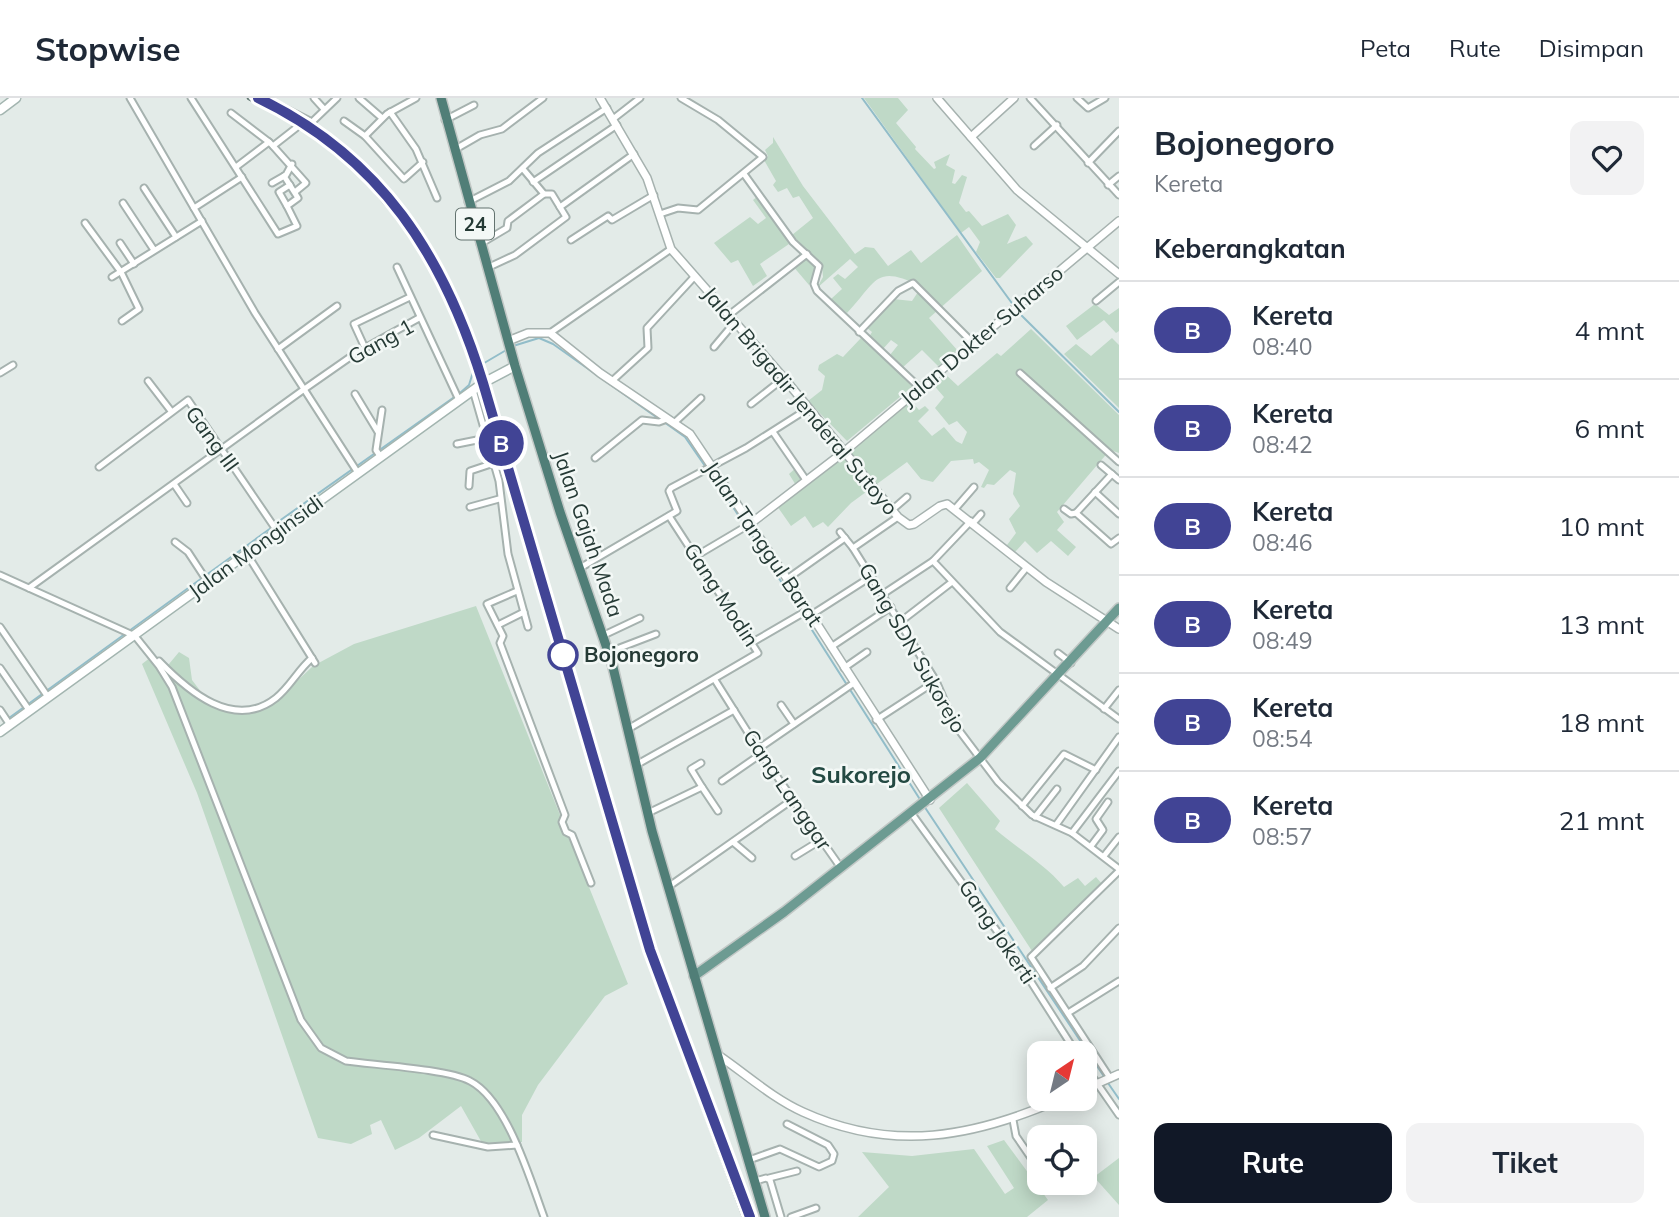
<!DOCTYPE html>
<html lang="id">
<head>
<meta charset="utf-8">
<style>
  :root { --surface:#fff; --page:#f2f2f3; --text:#1f2937; --muted:#747a83; --line:#e0e1e3; --accent:#111827 }
  body { margin:0; font-family:Mulish,sans-serif; background:var(--page); color:var(--text); height:100vh; display:flex; flex-direction:column; font-size:26px; white-space:nowrap }
  * { box-sizing:border-box; margin:0 }
  p { font-size:23px; color:var(--muted) }
  .icon { flex:none; width:38px; height:38px; fill:none; stroke:currentColor; stroke-width:2; stroke-linecap:round; stroke-linejoin:round }
  .map { position:relative; flex:1; overflow:hidden }
  .side { display:flex; flex-direction:column; background:var(--surface); width:560px }
  .side>* { flex:none }
  .badge { padding:0 14px; border-radius:23px; font-size:24px; line-height:46px }
  .needle { width:46px; rotate:35deg }
  .buttons { position:absolute; left:1027px; top:943px; display:grid; gap:14px }
  .buttons a { display:grid; place-items:center; width:70px; height:70px; border-radius:14px; background:var(--surface); box-shadow:0 4px 18px #0003; font-size:35px }
  .map>.badge { position:absolute; translate:-50% -50%; box-shadow:0 0 0 4px #fff }
  h2 { padding:0 35px; font-size:26px; line-height:63px }
  .round { display:grid; place-items:center; flex:none; width:74px; height:74px; border-radius:14px; background:var(--page) }
  .head { display:flex; align-items:center; justify-content:space-between; height:119px; padding:0 35px }
  h1 { font-size:33px; font-weight:700; line-height:52px }
  .action { display:flex; gap:14px; margin-top:auto; padding:14px 35px }
  .action a { flex:1; height:80px; border-radius:14px; background:var(--accent); color:#fff; font-size:28px; font-weight:700; line-height:80px; text-align:center }
  .action a+a { background:var(--page); color:var(--text) }
  ul { padding:0; list-style:none }
  li { display:flex; align-items:center; gap:21px; height:98px; padding:0 35px; border-top:2px solid var(--line) }
  li div { flex:1 }
  li b { display:block; font-size:26px }
  li em { font-style:normal }
  li .badge { min-width:77px; font-weight:700; text-align:center }
  header { display:flex; align-items:center; gap:42px; box-sizing:border-box; height:98px; padding:0 35px; background:var(--surface); border-bottom:2px solid var(--line) }
  header strong { font-size:33px }
  nav { display:flex; gap:38px; margin-inline-start:auto; font-size:24px }
  main { display:flex; flex:1; min-height:0 }
  .map>svg:first-child { display:block }
</style>
</head>
<body>
<header>
<strong>Stopwise</strong>
<nav><a>Peta</a><a>Rute</a><a>Disimpan</a></nav>
</header>
<main>
<div class="map">
<svg width="1119" height="1119" viewBox="0 0 1119 1119">
  <rect width="100%" height="100%" fill="#e3ebe8"/>
  <g fill="#bfd9c7">
    <path d="M864,0H898L908,12L896,25L916,49L915,51L934,71L936,70L934,64L950,56L946,67L955,72L952,85L955,86L962,77L967,79L959,105L966,114L969,113L982,128L1008,116L1016,127L1007,146L1026,138L1033,146L1030,149L1000,180H996L976,154L980,144L969,129L961,135Z"/>
    <path d="M773,39L803,88L855,156L865,149L874,150L888,168L911,152L921,165L957,137L982,173L929,220L958,253L938,268L922,252L902,270L890,257L898,247L891,242L882,252L869,239L872,234L867,230L893,201L912,203L922,188C875,167 879,180 847,215L831,201L842,191L833,180L838,176L845,181L858,169L850,161L817,190L823,179L822,167L792,137L813,120L799,98L793,100L787,90L778,94L773,87L776,83L764,62L768,58L765,52L773,45Z"/>
    <path d="M758,98L789,146L760,166L767,178L753,188L738,162L731,165L714,145L750,119L758,126L766,120L753,102Z"/>
    <path d="M805,159L815,165L817,174L809,187L792,167Z"/>
    <path d="M1095,206L1109,217L1119,210V233L1116,235L1104,222L1077,242L1066,228Z"/>
    <path d="M1031,231L1119,317V355L1110,352L1057,414L1064,424L1057,432L1076,449L1068,458L1051,443L1037,455L1025,443L1015,454L1007,447L1016,435L1009,421L1020,408L1013,396L1016,375L1010,372L994,387L987,386L984,390L981,389L989,372L979,364L974,366L973,361L951,363L933,384L921,381L907,364L851,405L828,429L823,424L813,430L805,418L791,428L777,408L797,389L789,376L797,369L806,382L843,356L850,355L910,302L919,312L925,308L929,312L918,323L932,338L944,329L956,343L962,346L967,334L957,323L949,327L935,310L944,299L931,284L943,274L958,288L997,255L1001,258Z"/>
    <path d="M861,240L913,288L847,343L808,303L822,292L825,278L818,272L819,267L837,256L843,259Z"/>
    <path d="M1112,240L1119,247V310L1064,256L1076,246L1091,258Z"/>
    <path d="M476,508L628,886L605,898L538,987L522,1017V1044L482,1045L461,1008L419,1040L395,1052L381,1022L370,1027L372,1036L351,1046L318,1040L197,695L142,566L151,559L159,569L169,566L179,554L189,560L192,582L211,607L245,614L278,601L313,568L354,546Z"/>
    <path d="M967,685L1000,723L995,731C1018,751 1045,766 1064,789L1078,780L1085,788L1096,779L1102,786L1032,853L939,710Z"/>
    <path d="M1004,1042L1048,1102L1027,1119H858L889,1089L862,1054L912,1058L974,1051L1005,1096L1014,1090L987,1048Z"/>
    <path d="M1119,1060V1107L1094,1079Z"/>
  </g>
  <g fill="none" stroke-linecap="round" stroke-linejoin="round">
    <g stroke="#92bdc9" stroke-width="2">
      <path d="M862,0L1014,208"/>
      <path d="M1017,213L1119,314"/>
      <path d="M513,248L539,240L553,246L659,321"/>
      <path d="M664,324L685,339L705,368"/>
      <path d="M709,372L744,426"/>
      <path d="M275,426L460,295L469,287L474,271L508,251"/>
      <path d="M747,430L921,703"/>
      <path d="M9,620L271,430"/>
      <path d="M924,708L1105,980"/>
      <path d="M1108,985L1119,1001"/>
    </g>
    <g stroke="#a6b2af" stroke-width="9">
      <g id="minor">
        <path d="M130,0L255,215L358,375"/>
        <path d="M191,0L278,136L297,128L287,108L298,100L284,78"/>
        <path d="M264,0L312,24L337,0"/>
        <path d="M314,0L324,11"/>
        <path d="M359,0L382,20"/>
        <path d="M1030,0L1119,97"/>
        <path d="M1077,0L1088,10L1105,0"/>
        <path d="M390,14L416,51L437,100"/>
        <path d="M231,15L269,44"/>
        <path d="M613,21L640,0"/>
        <path d="M445,22L474,7"/>
        <path d="M344,23L365,38L404,81L423,64"/>
        <path d="M365,38L387,16L416,0"/>
        <path d="M273,48L306,85L295,94"/>
        <path d="M1034,48L1057,27"/>
        <path d="M454,52L480,37L502,31L543,0"/>
        <path d="M1088,65L1119,33"/>
        <path d="M236,69L269,44L273,48L296,30"/>
        <path d="M744,76L793,144L819,168L814,186L817,193L919,289"/>
        <path d="M533,84L617,27"/>
        <path d="M272,85L286,77L292,66"/>
        <path d="M1108,87L1119,78"/>
        <path d="M144,90L176,139"/>
        <path d="M468,104L509,83L538,55L607,10"/>
        <path d="M123,105L154,152"/>
        <path d="M287,108L279,94L290,87"/>
        <path d="M560,109L634,56"/>
        <path d="M194,110L242,79"/>
        <path d="M660,116L678,110L698,112L763,59L718,22L681,0"/>
        <path d="M85,125L121,174L139,211L122,223"/>
        <path d="M571,142L608,118L612,122L654,97"/>
        <path d="M120,145L134,166"/>
        <path d="M480,146L507,130L508,123L544,96"/>
        <path d="M397,169L459,302"/>
        <path d="M487,170L515,157L566,119L552,96H544L523,71"/>
        <path d="M112,179L202,123"/>
        <path d="M1096,203L1119,184"/>
        <path d="M729,217L807,156"/>
        <path d="M859,234L898,193L913,185L973,245"/>
        <path d="M550,235L671,151"/>
        <path d="M714,249L735,224"/>
        <path d="M365,250L354,226L410,199"/>
        <path d="M278,251L337,208"/>
        <path d="M0,275L13,267"/>
        <path d="M1020,275L1119,364"/>
        <path d="M148,283L171,313"/>
        <path d="M612,283L648,250L647,230L695,178"/>
        <path d="M473,292L499,383L508,456L528,529"/>
        <path d="M355,296L378,334"/>
        <path d="M751,306L784,280"/>
        <path d="M674,325L701,300"/>
        <path d="M773,334L806,382"/>
        <path d="M457,346L487,340"/>
        <path d="M380,358L376,352L382,312"/>
        <path d="M595,360L642,322L659,324L667,321"/>
        <path d="M1101,367L1119,382"/>
        <path d="M99,369L188,302L277,433"/>
        <path d="M1112,376L1076,415L1111,446L1119,440"/>
        <path d="M174,386L187,405"/>
        <path d="M469,388L470,373L494,365"/>
        <path d="M1095,394L1119,416"/>
        <path d="M470,409L499,401"/>
        <path d="M955,411L974,389"/>
        <path d="M1064,411L1071,416L1076,415"/>
        <path d="M892,412L907,399"/>
        <path d="M898,419L853,450L936,583L955,627L998,684L1032,717L1072,735L1119,771"/>
        <path d="M971,423L933,463L1000,534L1119,621"/>
        <path d="M973,425L981,416"/>
        <path d="M840,434L853,450"/>
        <path d="M175,444L188,454L207,483"/>
        <path d="M247,456L315,565"/>
        <path d="M696,458L750,426"/>
        <path d="M580,470L677,413L669,393L671,390L746,350L809,310"/>
        <path d="M0,477L135,538L159,568L172,589L301,922L321,950L346,963C375,967 448,971 470,983C507,1002 530,1081 544,1119"/>
        <path d="M787,481L845,440"/>
        <path d="M29,490L303,292L356,255L419,220"/>
        <path d="M1010,490L1027,469"/>
        <path d="M517,493L487,506L503,538L500,545L565,717L562,724L566,734L572,737L591,785"/>
        <path d="M883,496L933,463"/>
        <path d="M811,517L872,478"/>
        <path d="M900,524L952,484"/>
        <path d="M498,527L524,514"/>
        <path d="M0,529L48,599"/>
        <path d="M604,537L640,520"/>
        <path d="M753,544L808,512"/>
        <path d="M831,549L891,509"/>
        <path d="M609,554L656,536"/>
        <path d="M1058,555L1071,565"/>
        <path d="M159,563C188,593 234,633 276,600C290,589 298,572 312,560"/>
        <path d="M0,570L29,612"/>
        <path d="M844,570L867,554"/>
        <path d="M715,582L764,660L841,770"/>
        <path d="M781,607L794,626"/>
        <path d="M1104,611L1119,592"/>
        <path d="M0,612L10,627"/>
        <path d="M876,622L936,583"/>
        <path d="M628,631L758,555L669,418"/>
        <path d="M758,651L854,585"/>
        <path d="M701,665L691,671L702,689"/>
        <path d="M636,667L734,612"/>
        <path d="M722,683L761,656"/>
        <path d="M1022,708L1064,656L1096,672"/>
        <path d="M648,715L702,689L718,713"/>
        <path d="M912,716L1010,851L1077,956"/>
        <path d="M1035,719L1057,691"/>
        <path d="M1056,727L1119,639"/>
        <path d="M1072,735L1119,673"/>
        <path d="M733,744L752,760"/>
        <path d="M1091,748L1103,732L1096,721L1108,704"/>
        <path d="M795,758L821,742"/>
        <path d="M1104,758L1119,739"/>
        <path d="M668,789L792,702"/>
        <path d="M1050,890L1083,868L1119,830"/>
        <path d="M1068,915L1119,883"/>
        <path d="M1085,968L1119,1017"/>
        <path d="M1110,980L1031,859L1119,773"/>
        <path d="M1013,1022L1016,1038L1040,1073"/>
        <path d="M433,1037L488,1049L517,1047"/>
        <path d="M749,1062L780,1051L819,1069L832,1063L834,1056L828,1047L787,1026"/>
        <path d="M769,1080L797,1073"/>
        <path d="M755,1083L766,1080L770,1082L781,1119"/>
        <path d="M791,1119L816,1110"/>
      </g>
    </g>
    <g stroke="#a6b2af" stroke-width="10">
      <g id="tertiary">
        <path d="M600,0L647,80L671,151L784,280L898,419L909,427L914,426L940,408L947,406L1046,484L1119,531"/>
        <path d="M937,0L1017,92L1119,176"/>
        <path d="M971,39L1014,0"/>
        <path d="M508,243L528,235H550L600,275L690,336L808,512L930,702"/>
        <path d="M750,426L845,353L1119,123"/>
        <path d="M718,957C746,976 772,1000 803,1014C893,1055 974,1039 1061,1001"/>
        <path d="M1085,991L1119,976"/>
      </g>
    </g>
    <g stroke="#a3b5b0" stroke-width="11">
      <g id="secondary">
        <path d="M0,12L16,0"/>
        <path d="M0,634L483,285L515,268"/>
      </g>
    </g>
    <g stroke="#c2c8c6" stroke-width="12">
      <path id="primary" d="M694,878L784,814L980,660L1119,510"/>
    </g>
    <g stroke="#c2c8c6" stroke-width="12">
      <path id="trunk" d="M441,0L515,268L560,414L612,565L652,733L765,1119"/>
    </g>
    <use href="#minor" stroke="#fff" stroke-width="5"/>
    <use href="#tertiary" stroke="#fff" stroke-width="7"/>
    <use href="#secondary" stroke="#fff" stroke-width="8"/>
    <use href="#primary" stroke="#6d9b92" stroke-width="9"/>
    <use href="#trunk" stroke="#507e77" stroke-width="9"/>
    <g stroke="#607571" stroke-width="4.5">
      <path id="rail" d="M249,0L300,27L358,73L411,135L433,167L452,206L463,232L499,350L646,854L744,1119"/>
    </g>
    <use href="#rail" stroke="#f3f8f6" stroke-width="2" stroke-dasharray="5" stroke-linecap="butt"/>
  </g>
  <g fill="none" stroke-linecap="round" stroke-linejoin="round">
    <g stroke="#fff" stroke-width="16">
      <path id="line" d="M258,0C381,59 444,158 483,285L650,852L750,1119"/>
    </g>
    <use href="#line" stroke="#414495" stroke-width="10"/>
  </g>
  <circle fill="#fff" stroke="#414495" stroke-width="3.5" cx="563" cy="557" r="14"/>
  <g text-anchor="middle" stroke-width="5" stroke-linejoin="round" paint-order="stroke">
    <rect fill="#f3f8f6" stroke="#63736f" stroke-width="2" x="456" y="110.5" width="38" height="31" rx="5"/>
    <g font-size="19" font-weight="bold" fill="#253a35">
      <text x="475" y="133">24</text>
    </g>
    <g font-size="21" fill="#253a35" stroke="#f3f8f6">
      <text transform="translate(982 238) rotate(-40)" y="7">Jalan Dokter Suharso</text>
      <text transform="translate(381 244) rotate(-29)" y="7">Gang 1</text>
      <text transform="translate(800 303) rotate(50)" y="7">Jalan Brigadir Jenderal Sutoyo</text>
      <text transform="translate(212 341) rotate(54)" y="7">Gang III</text>
      <text transform="translate(588 436) rotate(71)" y="7">Jalan Gajah Mada</text>
      <text transform="translate(763 446) rotate(56)" y="7">Jalan Tanggul Barat</text>
      <text transform="translate(256 449) rotate(-36)" y="7">Jalan Monginsidi</text>
      <text transform="translate(721 497) rotate(57)" y="7">Gang Modin</text>
      <text transform="translate(912 550) rotate(60)" y="7">Gang SDN Sukorejo</text>
      <text transform="translate(787 692) rotate(56)" y="7">Gang Langgar</text>
      <text transform="translate(997 834) rotate(56)" y="7">Gang Jokerti</text>
    </g>
    <g font-size="21" font-weight="bold" fill="#253a35" stroke="#f3f8f6" text-anchor="start">
      <text x="584" y="564">Bojonegoro</text>
    </g>
    <g font-size="24" font-weight="bold" fill="#234942" stroke="#f3f8f6">
      <text x="861" y="685">Sukorejo</text>
    </g>
  </g>
</svg>
<div class="buttons">
<a><svg class="needle" viewBox="-14 -14 28 28"><path d="M0-13l5 13h-10z" fill="#e53935"/><path d="M0 13l5-13h-10z" fill="#747a83"/></svg></a>
<a><svg class="icon" aria-label="locate" viewBox="0 0 24 24"><circle cx="12" cy="12" r="6"/><path d="M12 2v4M12 18v4M2 12h4M18 12h4"/></svg></a>
</div>
<b class="badge" style="left:501px;top:345px;background:#414495;color:#fff">B</b>
</div>
<section class="side">
<div class="head"><div><h1>Bojonegoro</h1><p>Kereta</p></div><a class="round"><svg class="icon" aria-label="heart" viewBox="0 0 24 24"><path d="M12 20l-8-8c-3-5 5-10 8-4 3-6 11-1 8 4z"/></svg></a></div>
<h2>Keberangkatan</h2>
<ul>
<li><span class="badge" style="background:#414495;color:#fff">B</span><div><b>Kereta</b><p>08:40</p></div><em>4 mnt</em></li>
<li><span class="badge" style="background:#414495;color:#fff">B</span><div><b>Kereta</b><p>08:42</p></div><em>6 mnt</em></li>
<li><span class="badge" style="background:#414495;color:#fff">B</span><div><b>Kereta</b><p>08:46</p></div><em>10 mnt</em></li>
<li><span class="badge" style="background:#414495;color:#fff">B</span><div><b>Kereta</b><p>08:49</p></div><em>13 mnt</em></li>
<li><span class="badge" style="background:#414495;color:#fff">B</span><div><b>Kereta</b><p>08:54</p></div><em>18 mnt</em></li>
<li><span class="badge" style="background:#414495;color:#fff">B</span><div><b>Kereta</b><p>08:57</p></div><em>21 mnt</em></li>
</ul>
<div class="action"><a>Rute</a><a>Tiket</a></div>
</section>
</main>
</body>
</html>
